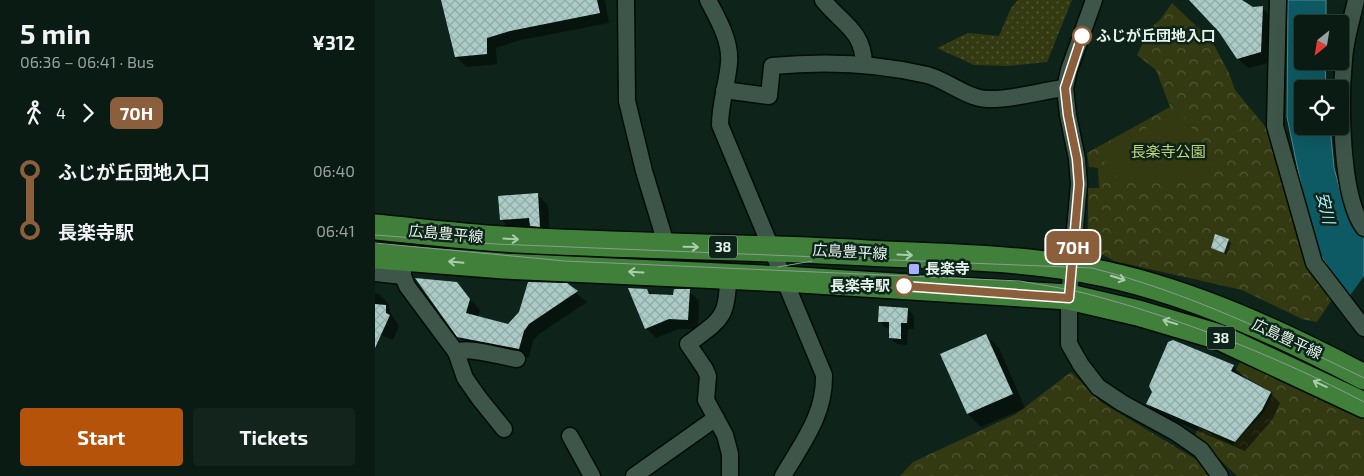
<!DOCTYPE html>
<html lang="en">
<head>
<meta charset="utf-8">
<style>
  :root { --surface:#0a1b14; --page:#13241d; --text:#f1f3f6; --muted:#99a1a0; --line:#2a3934; --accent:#b45309 }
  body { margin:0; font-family:"Exo 2","Noto Sans JP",sans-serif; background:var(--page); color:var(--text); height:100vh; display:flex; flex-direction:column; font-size:19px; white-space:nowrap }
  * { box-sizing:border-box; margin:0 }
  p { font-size:16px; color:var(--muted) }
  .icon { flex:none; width:28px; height:28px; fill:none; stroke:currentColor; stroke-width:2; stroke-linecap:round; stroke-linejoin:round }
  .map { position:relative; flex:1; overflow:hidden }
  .panel { display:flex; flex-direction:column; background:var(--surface); width:375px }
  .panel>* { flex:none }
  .badge { padding:0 10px; border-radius:8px; font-size:18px; line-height:32px }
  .needle { width:32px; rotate:210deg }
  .controls { position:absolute; left:919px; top:15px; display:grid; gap:10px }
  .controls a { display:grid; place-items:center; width:55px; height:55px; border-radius:5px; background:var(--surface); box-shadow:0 5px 20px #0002,0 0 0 1px var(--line); font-size:25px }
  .map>.badge { position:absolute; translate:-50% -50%; box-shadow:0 0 0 2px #fff }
  .legs { display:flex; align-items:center; gap:8px; height:55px; padding:0 20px; font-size:16px }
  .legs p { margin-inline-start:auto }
  .head { display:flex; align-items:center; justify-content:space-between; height:85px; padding:0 20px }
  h1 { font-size:28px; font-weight:700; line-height:38px }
  .action { display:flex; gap:10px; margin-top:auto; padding:10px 20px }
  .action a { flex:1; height:58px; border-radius:5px; background:var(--accent); color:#fff; font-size:20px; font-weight:700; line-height:58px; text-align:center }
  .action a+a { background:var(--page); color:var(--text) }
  ul { padding:0 20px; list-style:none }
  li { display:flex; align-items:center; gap:18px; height:60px; font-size:19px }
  li i { display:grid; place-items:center; width:8px; height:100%; margin:0 6px; background:currentColor }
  li i::after { content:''; width:12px; height:12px; margin:-6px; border:4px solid; border-radius:50%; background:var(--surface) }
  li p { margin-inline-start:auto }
  li:first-child i { background:linear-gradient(#0000 50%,currentColor 0) }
  li:last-child i { background:linear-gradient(currentColor 50%,#0000 0) }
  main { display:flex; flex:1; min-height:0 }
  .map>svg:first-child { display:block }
</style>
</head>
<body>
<main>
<section class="panel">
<div class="head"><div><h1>5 min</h1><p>06:36 – 06:41 · Bus</p></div><b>¥312</b></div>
<div class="legs"><svg class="icon" aria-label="walk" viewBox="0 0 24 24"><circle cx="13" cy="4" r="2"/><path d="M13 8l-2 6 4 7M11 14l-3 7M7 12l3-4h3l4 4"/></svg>4<svg class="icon" aria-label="forward" viewBox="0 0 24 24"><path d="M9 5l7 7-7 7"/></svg><b class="badge" style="background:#8b5e3c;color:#fff">70H</b></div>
<ul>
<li><i style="color:#8b5e3c"></i><b>ふじが丘団地入口</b><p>06:40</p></li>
<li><i style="color:#8b5e3c"></i><b>長楽寺駅</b><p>06:41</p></li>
</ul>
<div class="action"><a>Start</a><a>Tickets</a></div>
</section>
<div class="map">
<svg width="989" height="476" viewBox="0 0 989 476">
  <defs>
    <pattern id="grass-dots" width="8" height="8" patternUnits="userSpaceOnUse" patternTransform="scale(1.25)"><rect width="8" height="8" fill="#333a12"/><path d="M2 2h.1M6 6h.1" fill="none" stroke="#505735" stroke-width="1.8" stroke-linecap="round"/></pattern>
    <pattern id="forest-crowns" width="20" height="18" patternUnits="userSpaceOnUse" patternTransform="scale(1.25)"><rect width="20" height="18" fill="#333a12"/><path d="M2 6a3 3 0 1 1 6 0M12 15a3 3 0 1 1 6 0" fill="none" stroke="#505735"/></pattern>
    <pattern id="building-cross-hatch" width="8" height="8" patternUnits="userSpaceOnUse" patternTransform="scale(1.25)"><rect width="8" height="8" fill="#abcbc7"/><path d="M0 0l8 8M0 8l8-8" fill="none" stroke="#92aaa7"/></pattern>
  </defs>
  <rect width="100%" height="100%" fill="#0e241a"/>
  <path fill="url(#grass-dots)" d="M643,0H697L672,62L634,66L599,65L562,48L593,33L624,36L636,8Z"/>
  <g fill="url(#forest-crowns)">
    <path d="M797,3L836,40L854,73L860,90L898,136L958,298L942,322L927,319L867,290L739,261L722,251L713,242V188H724L723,168L714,167L712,153L795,107L781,70L762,55L775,28L785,20Z"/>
    <path d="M865,362L989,419V476H862L820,435L824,427L858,445L889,412L898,393L860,371Z"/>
    <path d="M696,372L726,402L822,460L834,476H525L538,462L641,414Z"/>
  </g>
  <path fill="#333a12" d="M804,110L836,156L835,172L814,182L785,183L763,184L733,173L727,153Z"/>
  <path fill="#0e5a64" stroke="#4e888c" d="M913,0H951V24H928V61H950L951,89H928V126H955L959,168L971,212L989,237V309L965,285L945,254L931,209L912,117Z"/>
  <path fill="#0e241a" d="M989,276V312L974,297Z"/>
  <g fill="#0007">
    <path d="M67,0H230L234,23L146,40L121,48L122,64L92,67L81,57Z"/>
    <path d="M816,0H865L877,9L887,8L897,18L896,62L873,68L862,58L845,31Z"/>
    <path d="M163,195L173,205L175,236H166L158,228L136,229L126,219Z"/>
    <path d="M853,240L856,243L852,255L837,248Z"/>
    <path d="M81,283L105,310L103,317L134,325L191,285L212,302L164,334L158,341L154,358L94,347L83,336Z"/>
    <path d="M272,290L277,295L300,296L314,291L324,301L323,329H304L281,338L271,328Z"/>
    <path d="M3,293L13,303L15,312L24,326L18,340L0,332V294Z"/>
    <path d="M533,309L539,316V329H533L532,345L522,344L515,338V328H511L504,321Z"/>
    <path d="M611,335L624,348L650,408L606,427L593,414L567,354Z"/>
    <path d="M858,366L868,376L867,379L895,393L905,403L897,420L870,451L783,414L773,404Z"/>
  </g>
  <g fill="url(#building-cross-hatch)">
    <path d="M66,0H222L225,13L135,31L112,38V54L80,57Z"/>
    <path d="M814,0H867L878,7L888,6L886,52L862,59L844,32Z"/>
    <path d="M163,193L165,227L155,226L154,218L125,220L123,196Z"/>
    <path d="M840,234L854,239L849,253L836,248Z"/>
    <path d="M40,278L82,282L95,299L91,313L133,324L144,312L153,282L192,283L203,291L154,324L149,331L144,349L82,337Z"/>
    <path d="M253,288L272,289L274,294L298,295L299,289H315L313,320L294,319L270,329Z"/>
    <path d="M0,304L11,305V313L15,315L0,348Z"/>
    <path d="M504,306L533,308L532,323H526V339L514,338V322H503Z"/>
    <path d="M611,334L638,394L592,414L565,354Z"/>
    <path d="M798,340L859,365L856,371L896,392L887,410L860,442L771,404L777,392L774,386L793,342Z"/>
  </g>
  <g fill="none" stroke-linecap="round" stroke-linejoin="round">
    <g stroke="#000d05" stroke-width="19">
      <g id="street">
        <path d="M251,0L252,101L269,171L289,237L288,246"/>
        <path d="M333,0C343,19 356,41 354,63C352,85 345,104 345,125L449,375C450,415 427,443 408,476"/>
        <path d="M448,0C467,24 488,30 489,64"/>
        <path d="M719,0L694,70L690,88L693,115L702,159L704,184L694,297V344L706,365L723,387L747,403L800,432L826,450L845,476"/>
        <path d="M903,0L900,126L939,263L989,328"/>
        <path d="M981,0C977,19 970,40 969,60C965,99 965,197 989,228"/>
        <path d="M349,90L394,96L397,66C449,61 502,63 552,75C572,80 591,98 612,99C638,100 664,91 690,88"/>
        <path d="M28,258V276L32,286L81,352L90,378L104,398L129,429"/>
        <path d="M0,273L28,276"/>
        <path d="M353,276C353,319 345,320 313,344L330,369L333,376L331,400L350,435L355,454V476"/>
        <path d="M81,352C92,346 127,357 142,359"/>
        <path d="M195,436L217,476"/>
        <path d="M259,476L341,418"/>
      </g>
    </g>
    <g stroke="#000d05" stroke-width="28">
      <g id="primary">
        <path d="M0,227C42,231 84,236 127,239C248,247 370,246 492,253C571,257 653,257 730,274C821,294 907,334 989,377"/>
        <path d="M0,256L129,266L409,279L694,297L763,313L844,337L989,405"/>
      </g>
    </g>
    <use href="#street" stroke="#3e564a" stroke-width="16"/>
    <use href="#primary" stroke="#40803b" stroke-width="25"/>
    <g stroke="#8b9c93" stroke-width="1">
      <path d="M0,235L121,244L717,268C812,292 901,335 989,378"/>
      <path d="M0,243L190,261L645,281C666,285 688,288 709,293C802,317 904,357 989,402"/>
      <path d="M403,267L437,261"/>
    </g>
  </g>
  <defs><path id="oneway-shaft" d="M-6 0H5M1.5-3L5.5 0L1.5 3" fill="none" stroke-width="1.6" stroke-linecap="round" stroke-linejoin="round" transform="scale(1.25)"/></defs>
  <g stroke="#abcbad">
    <use href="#oneway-shaft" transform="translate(136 239) rotate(3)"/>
    <use href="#oneway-shaft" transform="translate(316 247) rotate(1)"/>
    <use href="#oneway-shaft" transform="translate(530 255) rotate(3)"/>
    <use href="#oneway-shaft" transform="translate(81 262) rotate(-175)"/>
    <use href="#oneway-shaft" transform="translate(261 272) rotate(-177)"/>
    <use href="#oneway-shaft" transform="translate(743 278) rotate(17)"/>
    <use href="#oneway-shaft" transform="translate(795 322) rotate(-163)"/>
    <use href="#oneway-shaft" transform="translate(945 384) rotate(-155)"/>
  </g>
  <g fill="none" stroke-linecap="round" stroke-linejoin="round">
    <g stroke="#fff" stroke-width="11">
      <path id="line-1" d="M529,286L694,298L704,184L702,159L693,115L690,88L707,36"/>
    </g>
    <use href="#line-1" stroke="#8b5e3c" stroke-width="8"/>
  </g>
  <g fill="#fff" stroke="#8b5e3c" stroke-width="2.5">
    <circle cx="707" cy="36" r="9"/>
    <circle cx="529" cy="286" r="9"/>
  </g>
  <rect fill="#a5b1fc" stroke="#0e241a" stroke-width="2" x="533" y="263" width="12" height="12" rx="2.5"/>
  <g text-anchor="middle" stroke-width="5" stroke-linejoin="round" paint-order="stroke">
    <g fill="#0e241a" stroke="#a4b5ac" stroke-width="1">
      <rect x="334" y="235.5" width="28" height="23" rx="4"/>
      <rect x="832" y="326.5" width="28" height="23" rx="4"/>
    </g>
    <g font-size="14" font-weight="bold" fill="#e5f3eb">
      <text x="348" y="252">38</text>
      <text x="846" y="343">38</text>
    </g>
    <g font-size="15" font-weight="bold" fill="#e5f3eb" stroke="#0e241a" text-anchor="start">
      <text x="721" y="41">ふじが丘団地入口</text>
      <text x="515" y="291" text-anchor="end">長楽寺駅</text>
    </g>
    <g font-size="15" fill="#c3d57a" stroke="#0e241a">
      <text x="793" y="157">長楽寺公園</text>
    </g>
    <g font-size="15" fill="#e5f3eb" stroke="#0e241a">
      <text transform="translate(71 234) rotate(5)" y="5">広島豊平線</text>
      <text transform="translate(475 252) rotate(3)" y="5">広島豊平線</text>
      <text transform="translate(912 339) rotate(25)" y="5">広島豊平線</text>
    </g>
    <g font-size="15" font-weight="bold" fill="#e5f3eb" stroke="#0e241a" text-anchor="start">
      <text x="550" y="274">長楽寺</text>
    </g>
    <g font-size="16" font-style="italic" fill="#aaeffa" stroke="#0e241a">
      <text transform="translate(951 208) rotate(77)" y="6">安川</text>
    </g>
  </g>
</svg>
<div class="controls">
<a><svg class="needle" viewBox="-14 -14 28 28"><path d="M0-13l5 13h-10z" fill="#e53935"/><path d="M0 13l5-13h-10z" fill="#99a1a0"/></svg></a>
<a><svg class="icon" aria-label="locate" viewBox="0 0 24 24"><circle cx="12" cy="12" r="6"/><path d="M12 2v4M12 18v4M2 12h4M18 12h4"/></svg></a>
</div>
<b class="badge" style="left:698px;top:247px;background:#8b5e3c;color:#fff">70H</b>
</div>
</main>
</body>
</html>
